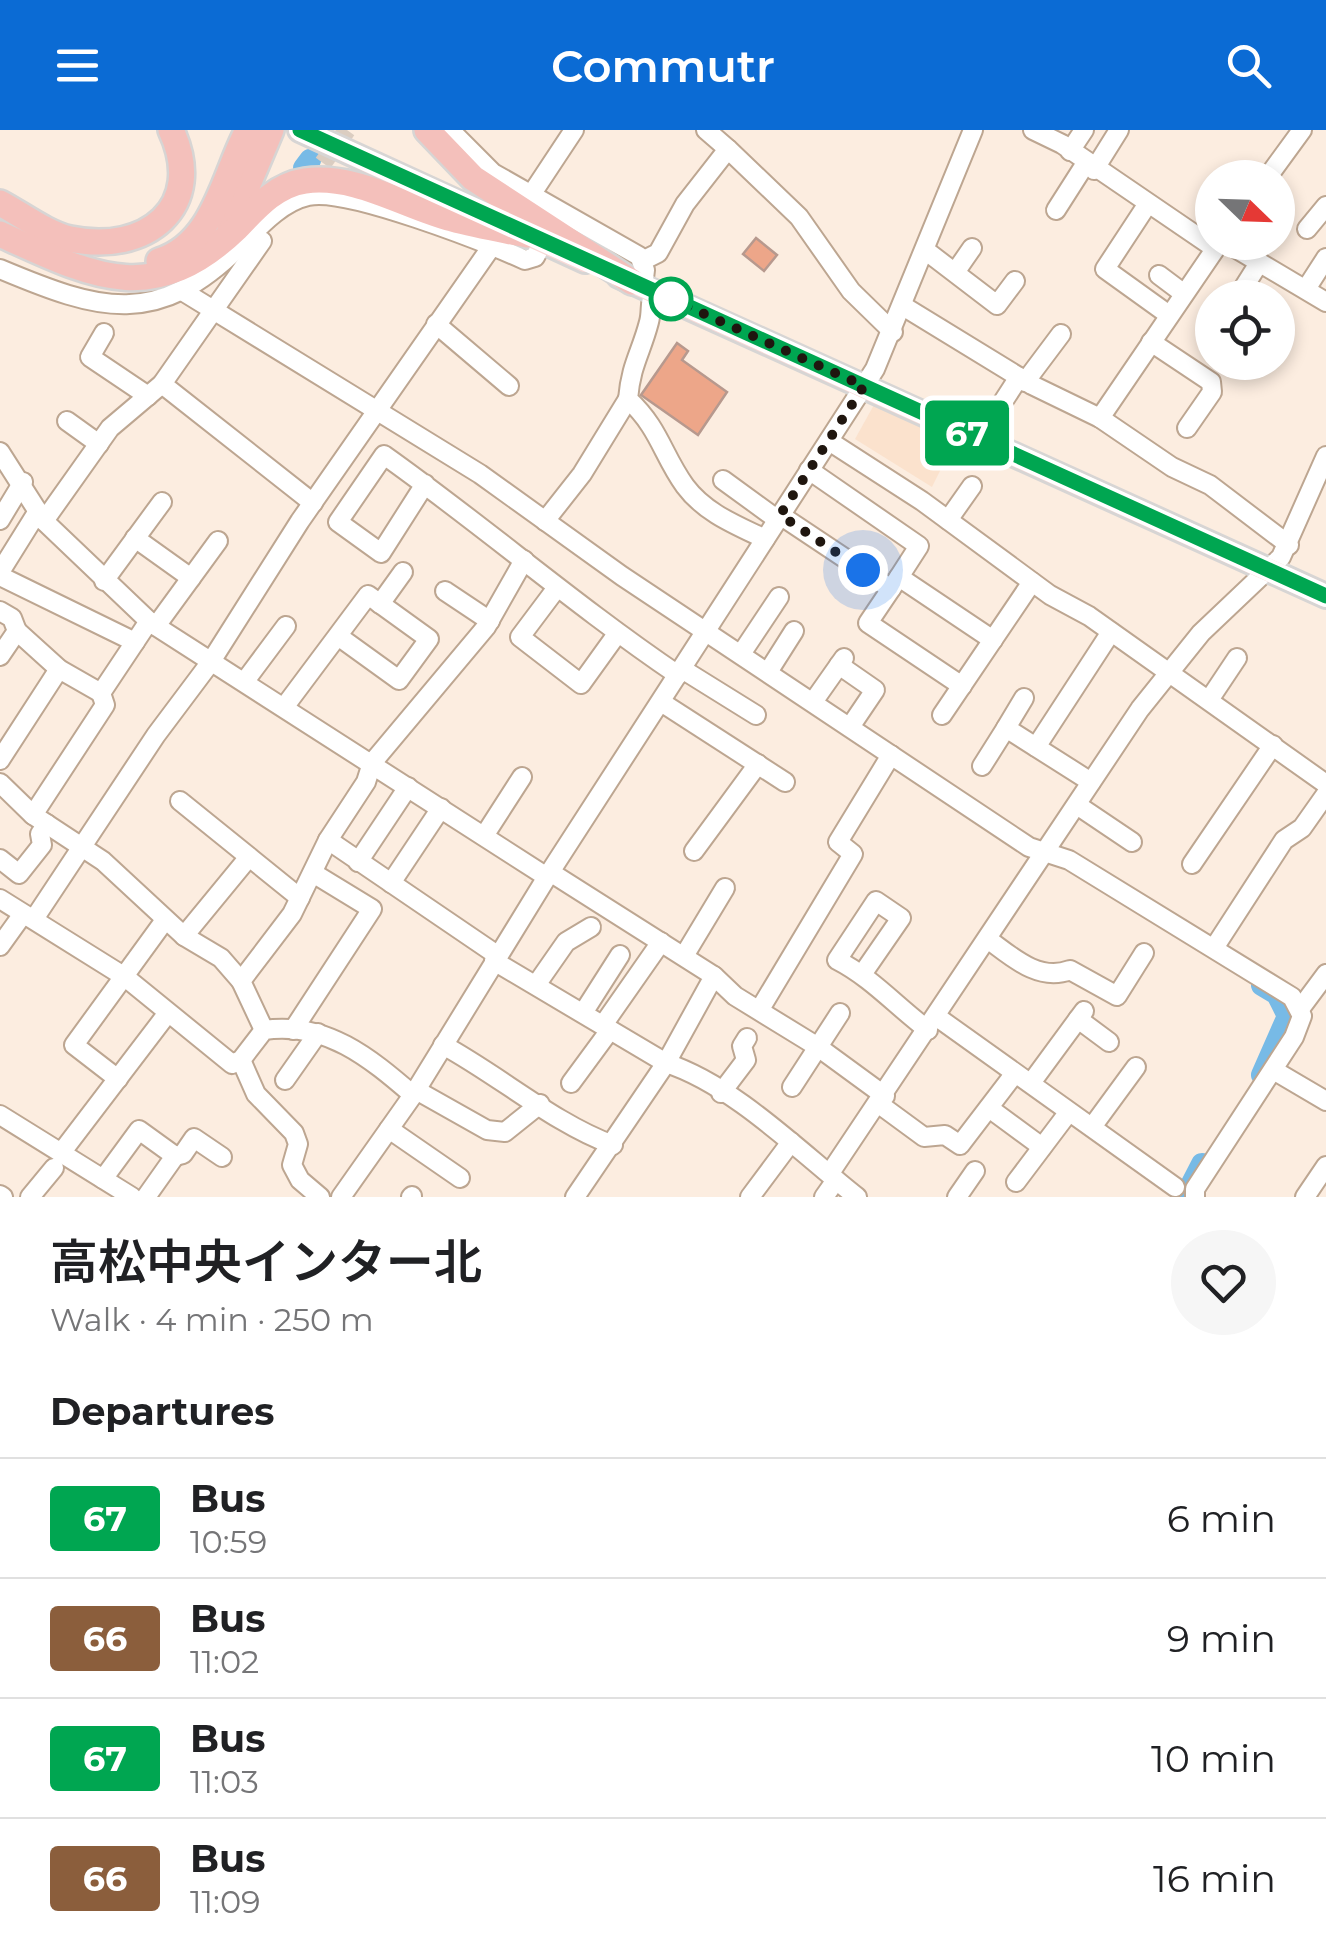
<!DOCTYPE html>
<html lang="en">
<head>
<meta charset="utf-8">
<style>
  :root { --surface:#fff; --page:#f6f6f6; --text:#202124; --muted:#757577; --line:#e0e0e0; --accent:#0b6bd4 }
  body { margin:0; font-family:Montserrat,"Noto Sans JP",sans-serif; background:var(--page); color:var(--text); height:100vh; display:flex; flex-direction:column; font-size:38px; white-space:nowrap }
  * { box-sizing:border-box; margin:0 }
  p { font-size:32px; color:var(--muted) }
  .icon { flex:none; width:55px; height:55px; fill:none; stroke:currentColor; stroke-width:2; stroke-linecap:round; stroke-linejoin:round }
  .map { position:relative; height:1067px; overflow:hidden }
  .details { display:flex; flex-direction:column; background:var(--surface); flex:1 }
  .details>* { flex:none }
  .badge { padding:0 20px; border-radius:8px; font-size:35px; line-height:65px }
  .needle { width:65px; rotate:113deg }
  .tools { position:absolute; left:1195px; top:30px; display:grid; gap:20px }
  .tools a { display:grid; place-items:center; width:100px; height:100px; border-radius:50%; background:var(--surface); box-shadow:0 5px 15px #0003; font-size:50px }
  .you { position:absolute; width:50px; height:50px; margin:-25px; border:8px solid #fff; border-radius:50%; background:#1a73e8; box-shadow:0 0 0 15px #1a73e833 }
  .map>.badge { position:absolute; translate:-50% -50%; box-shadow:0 0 0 5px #fff }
  h2 { padding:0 50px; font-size:38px; line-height:90px }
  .round { display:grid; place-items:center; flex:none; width:105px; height:105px; border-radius:52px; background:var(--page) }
  .headline { display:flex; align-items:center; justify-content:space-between; height:170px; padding:0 50px }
  h1 { font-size:48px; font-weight:600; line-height:75px }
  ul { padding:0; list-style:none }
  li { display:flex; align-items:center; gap:30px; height:120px; padding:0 50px; border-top:2px solid var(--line) }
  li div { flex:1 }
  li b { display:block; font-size:38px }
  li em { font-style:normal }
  li .badge { min-width:110px; font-weight:700; text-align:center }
  header { display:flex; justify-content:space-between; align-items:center; height:130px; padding:0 50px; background:var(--accent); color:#fff; font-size:45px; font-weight:600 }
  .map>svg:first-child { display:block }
</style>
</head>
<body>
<header><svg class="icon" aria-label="menu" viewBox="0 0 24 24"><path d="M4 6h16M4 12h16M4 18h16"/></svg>Commutr<svg class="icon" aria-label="search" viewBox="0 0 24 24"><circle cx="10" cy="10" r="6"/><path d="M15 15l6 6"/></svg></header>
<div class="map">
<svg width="1326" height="1067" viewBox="0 0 1326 1067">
  <rect width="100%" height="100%" fill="#fcede0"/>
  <path fill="#fbe2cd" d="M880,264L953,315L932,357L855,309Z"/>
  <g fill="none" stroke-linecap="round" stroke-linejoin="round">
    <g stroke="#77bae6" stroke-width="22">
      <path d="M304,38L310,30"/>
      <path d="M1262,855L1277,864L1288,886L1262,945"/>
      <path d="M1185,1067L1202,1034"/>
    </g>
  </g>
  <g fill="#eda689" stroke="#b7998e" stroke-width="2.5">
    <path d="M756,108L777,125L764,141L743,124Z"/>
    <path d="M677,213L688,221L682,230L727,262L698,305L641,265Z"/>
  </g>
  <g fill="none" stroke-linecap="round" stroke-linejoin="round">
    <path stroke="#dbcdc1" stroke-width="18" stroke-dasharray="18 9" stroke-linecap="butt" d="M323,33L347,0"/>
    <g stroke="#bda691" stroke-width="22">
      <g id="minor">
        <path d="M450,0L493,43L639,126L645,140L643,157"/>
        <path d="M1033,0L1062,14L1213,117"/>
        <path d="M728,19L799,87L851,161L893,202"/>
        <path d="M1070,21L1084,0"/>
        <path d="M1094,40L1119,0"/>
        <path d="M1267,48L1302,0"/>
        <path d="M527,71L574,0"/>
        <path d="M1147,75L1105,139L1169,185"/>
        <path d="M1056,80L1086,33"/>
        <path d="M1307,99L1326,76"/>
        <path d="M1225,112L1326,172"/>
        <path d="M925,120L997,175L1015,151"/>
        <path d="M642,131L658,123L685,74L728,19L706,0"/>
        <path d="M0,139C100,181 157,199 241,115C259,97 281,72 308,66C346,57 485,112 525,130L535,127L543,112"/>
        <path d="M956,141L972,118"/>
        <path d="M1159,145L1183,163"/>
        <path d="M1306,159L1326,128"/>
        <path d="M184,162L480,344L622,446L1029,717L1069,730L1292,867L1302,886L1294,907L1195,1059V1067"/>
        <path d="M654,162C649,173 652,181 649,192C641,223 631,234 628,269C660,299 662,324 685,356C705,383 736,395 765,409"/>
        <path d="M1237,168L1259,133"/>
        <path d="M903,176L1032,255L1100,288L1172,337L1210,355L1289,415"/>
        <path d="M436,194L509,256"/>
        <path d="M104,203L90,227L148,266"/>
        <path d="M1151,212L1211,252L1212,262L1187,298"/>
        <path d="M1025,252L1061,204"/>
        <path d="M162,254L313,373"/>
        <path d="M1100,288L1220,112"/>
        <path d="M67,291L99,314"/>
        <path d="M979,309L1019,247"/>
        <path d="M829,311L922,371L1050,465L1089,486L1326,654"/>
        <path d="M0,322L44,391L151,493L547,747"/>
        <path d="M809,340L919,416L899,447"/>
        <path d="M723,350L778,390"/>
        <path d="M425,354L381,423L338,392L384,325C484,396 576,476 678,545"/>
        <path d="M780,385L891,459"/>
        <path d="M0,390L23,352"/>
        <path d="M948,390L972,356"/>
        <path d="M44,391L110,298L162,254L262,111"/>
        <path d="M545,391L582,344L628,269"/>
        <path d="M135,408L191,448"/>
        <path d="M0,442L38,381"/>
        <path d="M0,446L135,512"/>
        <path d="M104,451L162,372"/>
        <path d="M556,459L520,507L581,554L617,504"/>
        <path d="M445,461L490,491"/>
        <path d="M380,474L403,442"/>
        <path d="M0,481L12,488L17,501L0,526"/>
        <path d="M149,491L101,563L105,575L33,685L103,731L184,806L221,828L241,851"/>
        <path d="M156,496L218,411"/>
        <path d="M17,501L59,539L101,563"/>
        <path d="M741,524L779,467"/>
        <path d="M839,535L875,560L850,597"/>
        <path d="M682,539L756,585"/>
        <path d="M768,542L794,501"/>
        <path d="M245,551L286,496"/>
        <path d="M962,556L868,493L899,447L993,510"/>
        <path d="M1209,570L1237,528"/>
        <path d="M661,572L785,652"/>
        <path d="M813,572L844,528"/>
        <path d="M285,576L368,465L429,509L399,550L338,506"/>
        <path d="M942,585L1032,452"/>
        <path d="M1006,598L1024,568"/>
        <path d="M1036,617L1111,502"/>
        <path d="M0,630L59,539"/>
        <path d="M982,636L1006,598L1091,652"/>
        <path d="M0,653L33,685"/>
        <path d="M180,671L300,768"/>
        <path d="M1077,675L1132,712"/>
        <path d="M484,706L522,647"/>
        <path d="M328,710L497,825"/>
        <path d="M694,721L758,634"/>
        <path d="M0,729L19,744L42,715L40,704L47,694"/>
        <path d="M358,732L408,657"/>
        <path d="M1192,734L1273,615"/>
        <path d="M550,742L714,846L666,933L575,1067"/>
        <path d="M391,753L441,678"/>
        <path d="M0,769L125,847L232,934L241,930L264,900C326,891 370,928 413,965"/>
        <path d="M34,789L156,605L210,533L300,391L494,113"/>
        <path d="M184,806L249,727"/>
        <path d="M989,810C1012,827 1039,852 1070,840L1117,866L1144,823"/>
        <path d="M0,816L23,784"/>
        <path d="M1214,818L1284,710L1302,698L1326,664"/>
        <path d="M684,826L725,758"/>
        <path d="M494,831L666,933C734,955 801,1023 857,1067"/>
        <path d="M863,843L901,788L876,771L837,830C872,848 896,876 928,900"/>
        <path d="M714,846L735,866L818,917L885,966"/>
        <path d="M536,855L566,812L591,797"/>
        <path d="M760,879L853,724L838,712L891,625"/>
        <path d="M1300,879L1326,844"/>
        <path d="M583,883L620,825"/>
        <path d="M937,887L1175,1057"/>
        <path d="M1078,889L1109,912"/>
        <path d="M603,895L661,812"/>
        <path d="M264,900L241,851L292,784L328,710L366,652L372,633L486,497L524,430"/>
        <path d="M293,900L372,779L313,743"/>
        <path d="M443,915C500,946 555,994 613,1015"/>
        <path d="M241,930L256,964L294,1003L298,1014L292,1035L300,1050L320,1067"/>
        <path d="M1275,941L1326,971"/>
        <path d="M118,949L74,915L165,790"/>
        <path d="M285,950L318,903"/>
        <path d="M571,953L610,900"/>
        <path d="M1031,953L1084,881"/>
        <path d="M792,957L840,883"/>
        <path d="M416,960L487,1000L505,1002L540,974"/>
        <path d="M721,963L746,930L742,916L747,908"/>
        <path d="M879,974L924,1007L945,1005L960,1015L1012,947"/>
        <path d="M989,978L1042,1017"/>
        <path d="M0,985L132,1067"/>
        <path d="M1092,997L1136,937"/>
        <path d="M389,999L460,1048"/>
        <path d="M61,1023L167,884"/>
        <path d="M175,1026L183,1024L194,1008L222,1027"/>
        <path d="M830,1043L1140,579L1201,503L1281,427L1326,326"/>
        <path d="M103,1049L139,1000L175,1026L146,1067"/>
        <path d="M1016,1052L1065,987"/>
        <path d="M0,1065L3,1067"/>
        <path d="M30,1067L54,1038"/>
        <path d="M341,1067L413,965L550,742L875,239L973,0"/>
        <path d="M411,1067L412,1066"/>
        <path d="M750,1067L791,1012"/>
        <path d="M824,1067L836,1050"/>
        <path d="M957,1067L975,1041"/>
        <path d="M1305,1067L1326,1036"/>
      </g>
    </g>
    <g stroke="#d7d5d4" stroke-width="28">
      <g id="major">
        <path d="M300,0L585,131"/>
        <path d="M619,146L1326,466"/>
      </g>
    </g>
    <g stroke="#d7d5d4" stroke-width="30">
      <g id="highway">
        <path d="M427,0L473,48L632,152"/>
        <path d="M0,73C21,84 47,104 70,109C146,125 207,77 171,0"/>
        <path d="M230,97L271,0"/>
        <path d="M0,104C92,146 153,179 237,98C256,78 276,55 305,51C356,44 405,77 452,89C477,96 502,100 527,105"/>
        <path d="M159,131C215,114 224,44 248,0"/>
      </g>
    </g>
    <use href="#minor" stroke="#fff" stroke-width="18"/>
    <use href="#major" stroke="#f8d9d6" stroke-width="22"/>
    <use href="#highway" stroke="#f4c0bb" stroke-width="25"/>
  </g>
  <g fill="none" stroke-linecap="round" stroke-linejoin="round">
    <g stroke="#fff" stroke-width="22">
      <path id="line" d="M300,0L1326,466"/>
    </g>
    <use href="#line" stroke="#00a651" stroke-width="15"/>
    <path stroke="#1f160f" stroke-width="10" stroke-dasharray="0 18" d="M671,169L864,256L780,385L863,440"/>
  </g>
  <circle fill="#fff" stroke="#00a651" stroke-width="5" cx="671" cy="169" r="20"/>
</svg>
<div class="tools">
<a><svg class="needle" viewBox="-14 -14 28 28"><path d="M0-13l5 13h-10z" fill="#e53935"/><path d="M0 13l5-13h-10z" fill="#757577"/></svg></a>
<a><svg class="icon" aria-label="locate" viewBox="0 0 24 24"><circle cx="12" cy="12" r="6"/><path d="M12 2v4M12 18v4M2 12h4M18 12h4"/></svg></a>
</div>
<div class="you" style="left:863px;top:440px"></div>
<b class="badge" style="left:967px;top:303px;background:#00a651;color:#fff">67</b>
</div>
<section class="details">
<div class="headline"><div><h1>高松中央インター北</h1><p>Walk · 4 min · 250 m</p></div><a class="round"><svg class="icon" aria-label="heart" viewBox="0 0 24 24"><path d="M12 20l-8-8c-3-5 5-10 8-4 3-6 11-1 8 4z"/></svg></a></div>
<h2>Departures</h2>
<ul>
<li><span class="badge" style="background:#00a651;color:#fff">67</span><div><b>Bus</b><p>10:59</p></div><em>6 min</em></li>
<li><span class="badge" style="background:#8b5e3c;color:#fff">66</span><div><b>Bus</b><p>11:02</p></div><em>9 min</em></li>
<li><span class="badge" style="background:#00a651;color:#fff">67</span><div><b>Bus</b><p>11:03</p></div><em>10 min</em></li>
<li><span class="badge" style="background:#8b5e3c;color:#fff">66</span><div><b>Bus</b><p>11:09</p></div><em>16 min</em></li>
</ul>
</section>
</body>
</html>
